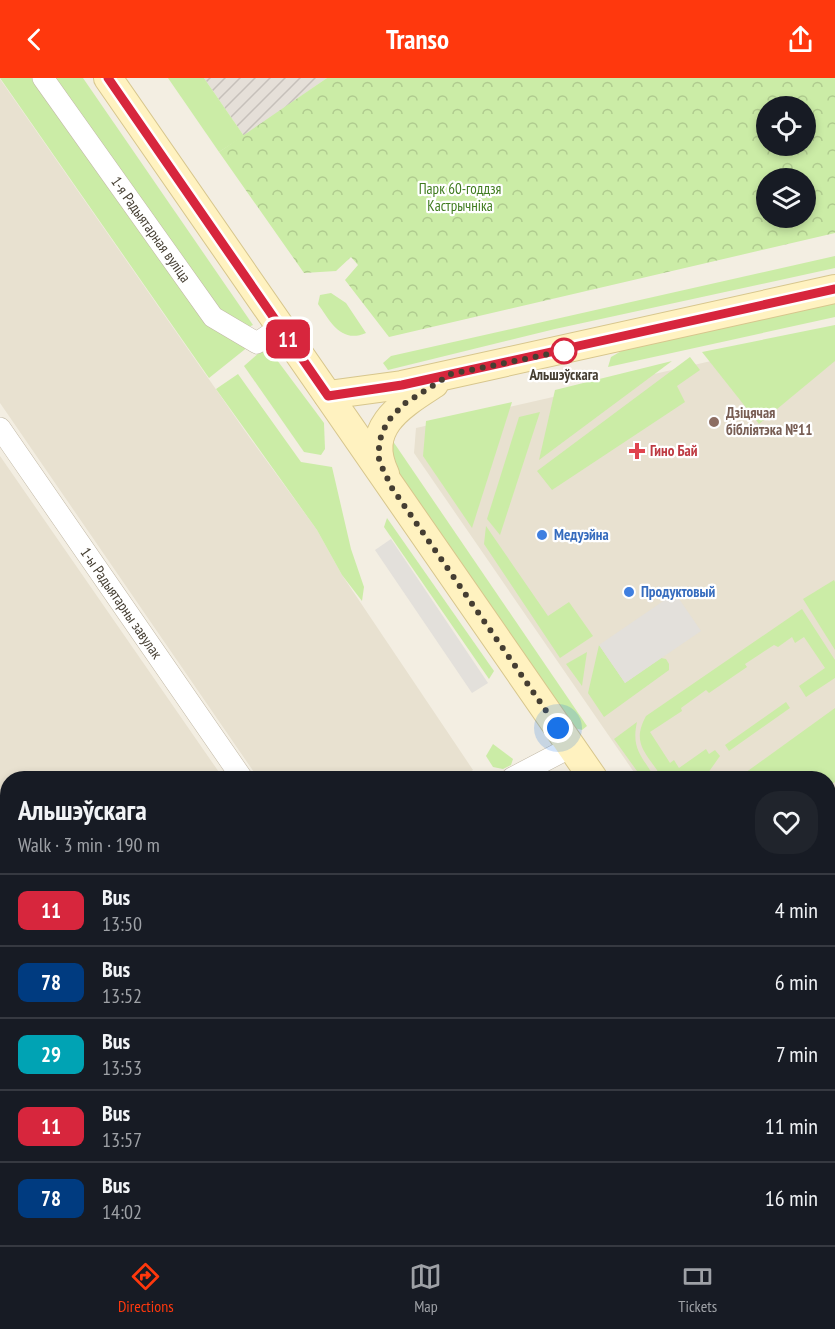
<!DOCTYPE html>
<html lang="en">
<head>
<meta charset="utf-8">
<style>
  :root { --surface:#171b24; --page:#20242c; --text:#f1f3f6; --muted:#9ea1a6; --line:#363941; --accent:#ff380d }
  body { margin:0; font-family:"PT Sans Narrow",sans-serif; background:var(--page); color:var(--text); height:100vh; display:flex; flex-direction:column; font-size:22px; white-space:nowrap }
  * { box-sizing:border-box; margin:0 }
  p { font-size:20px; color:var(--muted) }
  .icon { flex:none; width:33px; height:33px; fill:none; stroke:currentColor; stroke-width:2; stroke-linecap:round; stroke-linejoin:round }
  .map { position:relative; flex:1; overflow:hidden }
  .side { position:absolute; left:0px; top:693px; width:836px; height:474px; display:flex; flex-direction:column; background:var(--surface); border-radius:24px 24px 0 0; box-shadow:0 3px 9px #0003 }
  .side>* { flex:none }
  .badge { padding:0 12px; border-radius:9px; font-size:21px; line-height:39px }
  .controls { position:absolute; left:756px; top:18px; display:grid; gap:12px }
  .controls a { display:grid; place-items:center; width:60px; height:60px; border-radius:50%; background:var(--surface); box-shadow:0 3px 9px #0003; font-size:30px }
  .you { position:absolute; width:30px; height:30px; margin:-15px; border:4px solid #fff; border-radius:50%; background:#1a73e8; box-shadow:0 0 0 9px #1a73e833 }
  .map>.badge { position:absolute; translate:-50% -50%; box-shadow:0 0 0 3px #fff }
  .round { display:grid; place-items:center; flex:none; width:63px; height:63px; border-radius:24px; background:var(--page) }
  .head { display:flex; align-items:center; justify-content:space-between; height:102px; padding:0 18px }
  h1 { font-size:28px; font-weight:600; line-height:45px }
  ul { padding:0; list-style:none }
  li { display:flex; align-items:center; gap:18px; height:72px; padding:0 18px; border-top:2px solid var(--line) }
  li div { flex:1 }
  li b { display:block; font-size:22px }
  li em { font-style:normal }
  li .badge { min-width:66px; font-weight:700; text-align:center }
  header { display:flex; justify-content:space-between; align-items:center; height:78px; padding:0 18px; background:var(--accent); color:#fff; font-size:27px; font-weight:600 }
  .tab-bar { display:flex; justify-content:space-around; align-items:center; height:84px; border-top:2px solid var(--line); background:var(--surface); font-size:16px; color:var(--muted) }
  .tab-bar a { display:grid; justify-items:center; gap:3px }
  .tab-bar .current { color:var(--accent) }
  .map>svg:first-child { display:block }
</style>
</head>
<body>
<header><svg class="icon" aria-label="back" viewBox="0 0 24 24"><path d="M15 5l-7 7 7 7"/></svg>Transo<svg class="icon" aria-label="share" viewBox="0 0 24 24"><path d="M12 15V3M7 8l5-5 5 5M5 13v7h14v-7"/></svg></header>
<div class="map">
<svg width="835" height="1167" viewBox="0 0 835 1167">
  <defs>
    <pattern id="industrial-furrows" width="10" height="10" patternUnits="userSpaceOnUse" patternTransform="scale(1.5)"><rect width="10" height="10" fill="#e5dfd8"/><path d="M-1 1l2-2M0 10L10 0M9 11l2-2" fill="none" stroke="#c6c0ba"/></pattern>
    <pattern id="park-crowns" width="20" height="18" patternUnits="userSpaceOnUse" patternTransform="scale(1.5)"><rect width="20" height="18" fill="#cbeca6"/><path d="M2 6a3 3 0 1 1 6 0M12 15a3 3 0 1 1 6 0" fill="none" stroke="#b0cb8f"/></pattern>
  </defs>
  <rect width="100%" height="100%" fill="#f3eee2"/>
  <g fill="#e8e1d0">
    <path d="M0,1L245,353L317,452L342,497L473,692L462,700H258L0,325Z"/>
    <path d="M835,255V986L828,976V700H638L414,375L416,350Z"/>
    <path d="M0,378L223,700H8L7,1089L0,1079Z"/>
    <path d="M100,1160H272L277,1167H95Z"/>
    <path d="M310,1160H532L537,1167H315Z"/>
    <path d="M563,1160H784L785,1167H568Z"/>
  </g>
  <path fill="url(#industrial-furrows)" d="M204,0H327L244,58Z"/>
  <g fill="#cbeca6">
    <path d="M0,0H34L249,268L209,300Z"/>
    <path d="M52,0H83L253,247L246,250L215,229Z"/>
    <path d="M168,0H204L244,58L219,74Z"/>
    <path d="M835,178V190L555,251L388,292L383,285L391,278Z"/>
    <path d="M331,215L346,225L366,255C341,266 330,243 318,226L320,217Z"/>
    <path d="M835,224V239L608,289L611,279L625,271Z"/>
    <path d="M835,247V283L759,346L702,274Z"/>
    <path d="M268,270L324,345L325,371L321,377L304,374L244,288L260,274Z"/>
    <path d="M690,279L700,292L677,308L685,324L552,412L537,393Z"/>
    <path d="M672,283L539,382L555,312Z"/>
    <path d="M238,296L301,384L332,389L351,471L364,509L362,523L342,497L317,452L216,311Z"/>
    <path d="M512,324L472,450L423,378L426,343Z"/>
    <path d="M540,334L500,457L487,441L519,339Z"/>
    <path d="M388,356L587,648L582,652L574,650L384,377Z"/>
    <path d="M387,440L494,593L489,601L384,449Z"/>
    <path d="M486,448L548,538L569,524L593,558L560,580L484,466Z"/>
    <path d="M834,502L835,504V572L803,521Z"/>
    <path d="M802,531L835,582V600L806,619L799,608L825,590L804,559L795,565L792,559L778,569L774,567L745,586L747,589L709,615L706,612L681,630L682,633L650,654L670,685L674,682L679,690L706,671L709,676L715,672L720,678L708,695L707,700H684L659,695C644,673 632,664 646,638Z"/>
    <path d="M599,567L625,605L661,580L666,581L669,586V592L604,639L588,615Z"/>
    <path d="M587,574L582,608L566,586Z"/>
    <path d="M786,624L790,630L729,673L725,667Z"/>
    <path d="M835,630V704L828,709V700H738Z"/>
    <path d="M637,644C631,671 642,678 655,700H642L614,661Z"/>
    <path d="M493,666L513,681L511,687L503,691L493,689L486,678Z"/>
    <path d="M835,807V890L828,887V812Z"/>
    <path d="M828,893L835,897V954L828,958Z"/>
  </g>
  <path fill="url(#park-crowns)" fill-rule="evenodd" d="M327,0H835V155L389,259L345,202L358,187L351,179L336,193L304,195L219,74ZM766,28H806V68H766ZM766,100H806V140H766Z"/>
  <g fill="#e3e0db">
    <path d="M391,461L488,605L472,615L375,472Z"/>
    <path d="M675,515L701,553L625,605L599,567Z"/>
  </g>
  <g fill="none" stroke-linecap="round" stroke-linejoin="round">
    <g stroke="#c2b9a7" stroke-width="22">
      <g id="street">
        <path id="s1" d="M43,0L213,239L257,265L280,249"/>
        <path id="s2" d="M0,350L242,700"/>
        <path d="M512,700L571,669"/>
        <path d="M0,726L8,736"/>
        <path d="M0,1105L8,1116"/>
        <path d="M39,1160L44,1167"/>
        <path d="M297,1160L302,1167"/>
        <path d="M557,1160L561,1167"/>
        <path d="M60,1167L66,1160"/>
      </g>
    </g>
    <g stroke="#d7c68d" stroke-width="30">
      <g id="secondary">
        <path d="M108,0L593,700"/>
        <path d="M328,317L402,307L835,211"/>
        <path d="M385,396C363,350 400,328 434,306"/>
        <path d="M828,1049L835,1060"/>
        <path d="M828,1134L835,1149"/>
      </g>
    </g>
    <use href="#street" stroke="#fff" stroke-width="21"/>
    <use href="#secondary" stroke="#fff2c0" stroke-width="28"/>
  </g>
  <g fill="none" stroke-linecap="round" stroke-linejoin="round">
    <g stroke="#fff" stroke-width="14">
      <path id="line" d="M108,0L328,318L402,307L835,211"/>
    </g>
    <use href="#line" stroke="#d7263d" stroke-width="9"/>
    <path stroke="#453e32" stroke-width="6" stroke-dasharray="0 10.8" d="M558,650L392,410L379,383V364L387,344L404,326L451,296L564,273"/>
  </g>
  <circle fill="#fff" stroke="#d7263d" stroke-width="3" cx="564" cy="273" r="12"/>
  <circle fill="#8d6e63" stroke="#fff" stroke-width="2" cx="714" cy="344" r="6"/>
  <path fill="#e0444e" stroke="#fff" stroke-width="2" d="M634 364h6v6h6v6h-6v6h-6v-6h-6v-6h6z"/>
  <g fill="#3f7fe0" stroke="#fff" stroke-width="2">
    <circle cx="542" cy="457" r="6"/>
    <circle cx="629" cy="514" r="6"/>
  </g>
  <g text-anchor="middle" stroke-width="4.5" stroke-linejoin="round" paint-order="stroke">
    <g font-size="15" fill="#407c20" stroke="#fff">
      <text x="460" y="116">Парк 60-годдзя<tspan x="460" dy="17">Кастрычніка</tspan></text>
    </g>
    <g font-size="15" fill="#453e32" stroke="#fff">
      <text dy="5" stroke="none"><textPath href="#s1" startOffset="186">1-я Радыятарная вуліца</textPath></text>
      <text dy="5" stroke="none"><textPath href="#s2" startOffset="213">1-ы Радыятарны завулак</textPath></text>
    </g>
    <g font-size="15" font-weight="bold" fill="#453e32" stroke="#fff">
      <text x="564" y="302">Альшэўскага</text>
    </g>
    <g font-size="15" font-weight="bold" fill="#785e54" stroke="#fff" text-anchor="start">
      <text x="726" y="340">Дзіцячая<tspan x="726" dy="17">бібліятэка №11</tspan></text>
    </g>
    <g font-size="15" font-weight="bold" fill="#be3a42" stroke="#fff" text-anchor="start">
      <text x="650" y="378">Гино Бай</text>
    </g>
    <g font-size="15" font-weight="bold" fill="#366cbe" stroke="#fff" text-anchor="start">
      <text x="554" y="462">Медуэйна</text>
      <text x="641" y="519">Продуктовый</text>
    </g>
  </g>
</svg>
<div class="controls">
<a><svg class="icon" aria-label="locate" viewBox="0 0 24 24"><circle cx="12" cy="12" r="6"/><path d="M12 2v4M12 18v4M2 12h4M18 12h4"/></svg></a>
<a><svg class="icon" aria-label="layers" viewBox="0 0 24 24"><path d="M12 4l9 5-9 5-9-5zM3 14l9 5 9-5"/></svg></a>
</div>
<div class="you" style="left:558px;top:650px"></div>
<b class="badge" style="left:288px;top:261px;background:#d7263d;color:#fff">11</b>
<section class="side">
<div class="head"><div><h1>Альшэўскага</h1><p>Walk · 3 min · 190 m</p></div><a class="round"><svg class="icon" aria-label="heart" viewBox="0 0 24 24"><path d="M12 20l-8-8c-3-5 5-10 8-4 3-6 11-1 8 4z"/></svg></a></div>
<ul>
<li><span class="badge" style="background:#d7263d;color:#fff">11</span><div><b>Bus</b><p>13:50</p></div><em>4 min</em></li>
<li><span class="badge" style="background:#003b80;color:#fff">78</span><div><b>Bus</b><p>13:52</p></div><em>6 min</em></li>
<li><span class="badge" style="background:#00a3b4;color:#fff">29</span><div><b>Bus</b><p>13:53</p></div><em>7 min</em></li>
<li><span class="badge" style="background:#d7263d;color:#fff">11</span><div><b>Bus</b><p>13:57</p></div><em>11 min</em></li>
<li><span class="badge" style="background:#003b80;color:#fff">78</span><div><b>Bus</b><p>14:02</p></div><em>16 min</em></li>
</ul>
</section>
</div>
<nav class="tab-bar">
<a class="current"><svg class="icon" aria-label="directions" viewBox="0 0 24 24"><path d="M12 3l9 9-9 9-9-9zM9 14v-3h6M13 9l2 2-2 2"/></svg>Directions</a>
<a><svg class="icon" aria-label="map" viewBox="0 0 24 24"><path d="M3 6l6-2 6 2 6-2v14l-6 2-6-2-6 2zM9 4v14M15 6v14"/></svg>Map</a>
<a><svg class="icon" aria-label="tickets" viewBox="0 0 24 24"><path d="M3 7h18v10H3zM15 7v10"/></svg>Tickets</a>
</nav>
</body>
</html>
